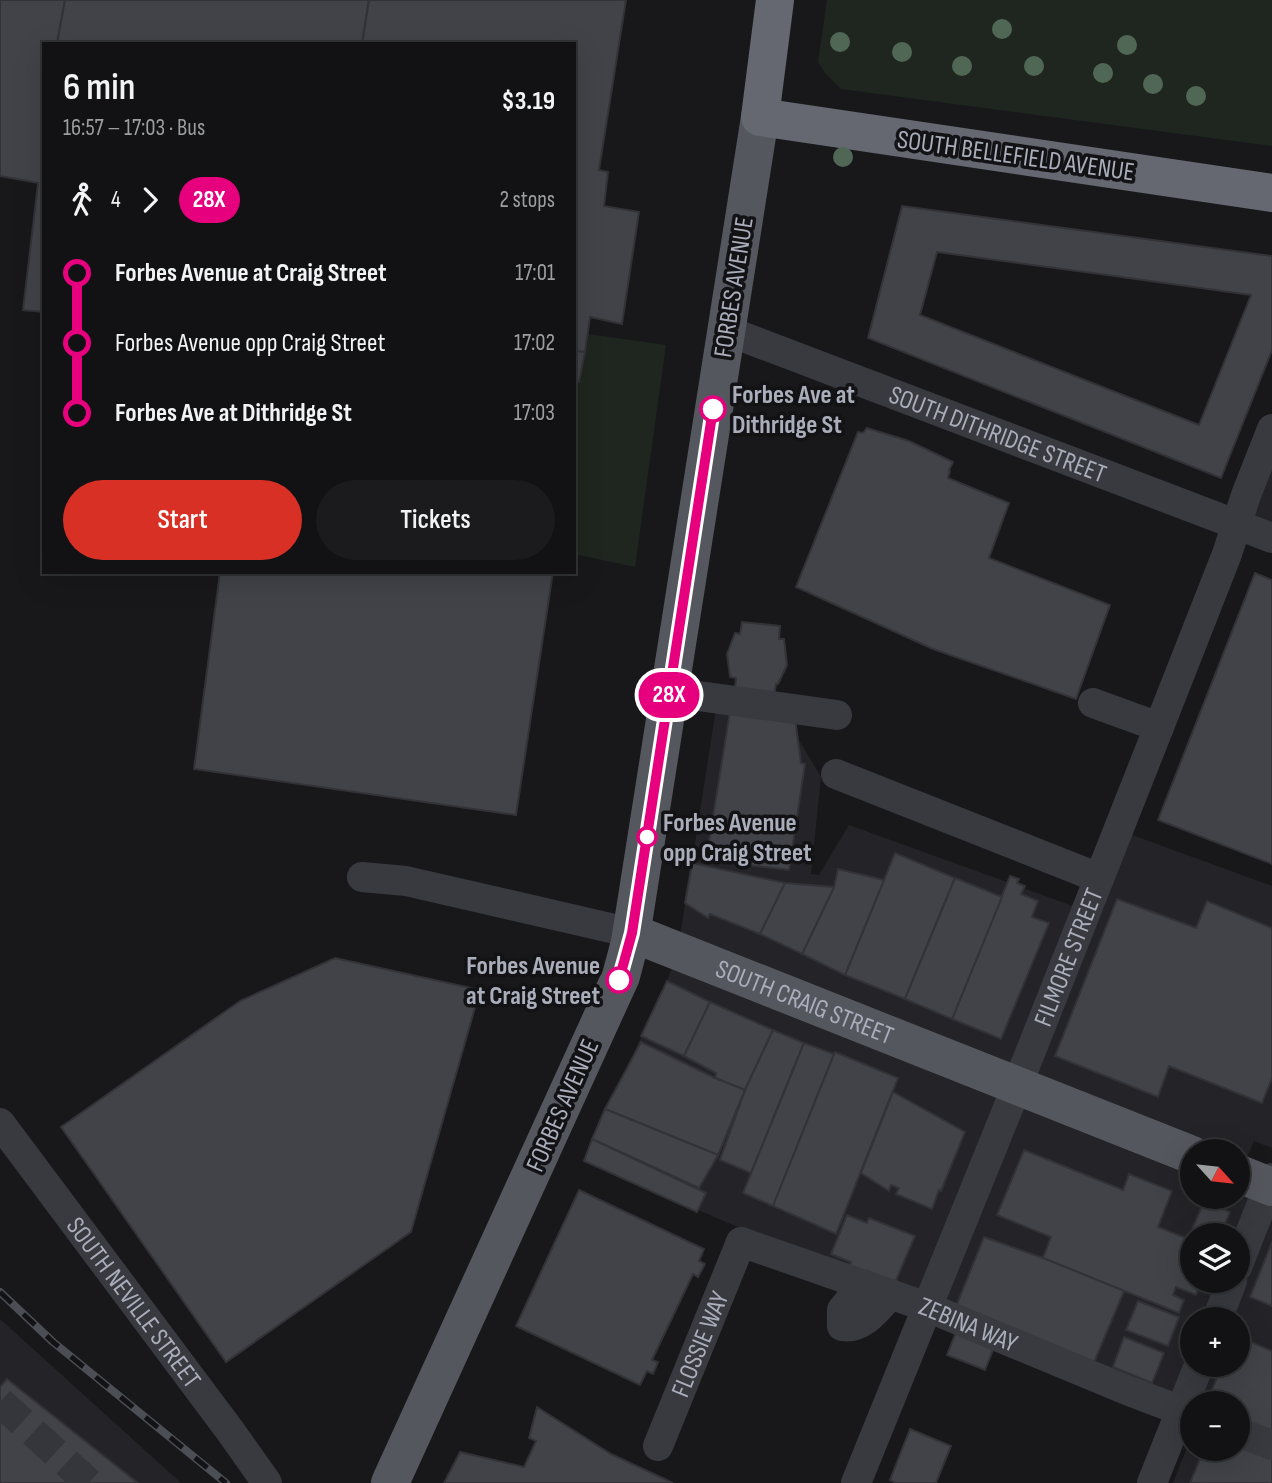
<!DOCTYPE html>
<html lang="en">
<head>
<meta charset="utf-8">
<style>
  :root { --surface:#121214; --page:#1b1b1d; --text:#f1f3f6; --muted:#9c9ea0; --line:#313234; --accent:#d93025 }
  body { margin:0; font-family:"Sofia Sans Condensed",sans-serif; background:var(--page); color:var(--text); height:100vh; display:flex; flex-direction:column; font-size:26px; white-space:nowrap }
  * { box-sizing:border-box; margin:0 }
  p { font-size:23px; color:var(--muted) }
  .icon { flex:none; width:38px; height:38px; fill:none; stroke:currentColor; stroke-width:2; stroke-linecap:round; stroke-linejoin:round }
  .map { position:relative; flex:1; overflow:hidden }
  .sheet { position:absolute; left:42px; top:42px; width:534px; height:532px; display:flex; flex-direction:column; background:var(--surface); border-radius:0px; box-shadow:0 7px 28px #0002,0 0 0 2px var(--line) }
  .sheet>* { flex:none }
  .badge { padding:0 14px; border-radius:23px; font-size:24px; line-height:46px }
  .needle { width:46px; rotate:117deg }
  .tools { position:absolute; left:1180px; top:1139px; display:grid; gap:14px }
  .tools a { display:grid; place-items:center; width:70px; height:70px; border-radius:50%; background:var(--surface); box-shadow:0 7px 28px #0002,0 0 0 2px var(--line); font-size:35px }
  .map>.badge { position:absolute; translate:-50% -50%; box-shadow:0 0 0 4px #fff }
  .legs { display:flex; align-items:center; gap:10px; height:77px; padding:0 21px; font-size:23px }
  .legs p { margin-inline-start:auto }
  .overview { display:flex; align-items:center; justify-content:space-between; height:119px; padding:0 21px }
  h1 { font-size:38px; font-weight:600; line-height:52px }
  .primary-button { display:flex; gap:14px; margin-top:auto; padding:14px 21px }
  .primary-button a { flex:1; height:80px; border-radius:42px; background:var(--accent); color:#fff; font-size:28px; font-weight:600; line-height:80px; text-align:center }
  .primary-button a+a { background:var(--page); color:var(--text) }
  ul { padding:0 21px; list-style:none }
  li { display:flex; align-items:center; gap:24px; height:70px; font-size:26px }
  li i { display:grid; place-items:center; width:10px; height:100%; margin:0 9px; background:currentColor }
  li i::after { content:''; width:18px; height:18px; margin:-9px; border:5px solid; border-radius:50%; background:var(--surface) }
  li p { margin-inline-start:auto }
  li:first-child i { background:linear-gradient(#0000 50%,currentColor 0) }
  li:last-child i { background:linear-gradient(currentColor 50%,#0000 0) }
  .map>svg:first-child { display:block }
</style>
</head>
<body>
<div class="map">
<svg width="1272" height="1483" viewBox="0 0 1272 1483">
  <rect width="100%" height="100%" fill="#18181b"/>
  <g fill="#242428" fill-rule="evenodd">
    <path d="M1272,435V528L1242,517Z"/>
    <path d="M717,702L784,715L821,777L811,874L819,875L849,825L1073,906L1113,828L1272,886V1148L1254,1141L1239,1177L1272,1190V1483H1173L1192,1435V1449H1237V1404H1192V1422L584,1161L667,981L678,950L691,865H702L692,863ZM1192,1152H1237V1197H1192ZM1192,1236H1237V1281H1192ZM1192,1320H1237V1365H1192Z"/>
    <path d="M0,1319L181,1483H0Z"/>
  </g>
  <g fill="#1e261f">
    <path d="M827,0H1272V146L841,89L825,73L818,62Z"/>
    <path d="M574,332L666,345L635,567L574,554Z"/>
  </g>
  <g fill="#424348" stroke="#323237" stroke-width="2" fill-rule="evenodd">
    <path d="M0,0H65L57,44H44V312L23,310L38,183L0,176Z"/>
    <path d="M65,0H369L362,44H57Z"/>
    <path d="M369,0H626L599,170L608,172L604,206L639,212L622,324L590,317L585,352L574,351V44H362Z"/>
    <path d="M902,206L1272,256V350L1221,478L868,338ZM937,252L1107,275L1251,295L1199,425L920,315Z"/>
    <path d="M574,351L585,352L579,382L574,381Z"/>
    <path d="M867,428L909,441L953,462L949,470L950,471L948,478L1009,503L989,558L1110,605L1076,699L933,649L796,587L858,432L863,433Z"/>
    <path d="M220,572H553L516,815L194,769Z"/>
    <path d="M1255,573L1272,580V864L1158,820Z"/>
    <path d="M742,622L780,626L779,639H784L787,665L778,684H776L774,696L735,690L736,678L730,677L727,654L735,633L740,634Z"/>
    <path d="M731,705L794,711L801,763L805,764L789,870L706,860Z"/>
    <path d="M895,853L955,878L905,999L845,975Z"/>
    <path d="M692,863L785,883L760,934L710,914L708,918L685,903Z"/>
    <path d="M838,869L884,880L845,975L802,954L834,887Z"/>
    <path d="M1010,876L1019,879L1017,883L1025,886L1021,894L1038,901L1032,917L1049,923L1001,1039L952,1019Z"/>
    <path d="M955,878L1002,897L952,1019L905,999Z"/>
    <path d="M785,883L834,887L802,954L760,934Z"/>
    <path d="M1117,899L1196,928L1207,901L1272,928V1078L1262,1103L1169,1066L1158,1097L1055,1056Z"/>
    <path d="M335,958L480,990L411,1232L226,1362L61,1127L240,1001Z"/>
    <path d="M667,981L710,1002L684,1056L641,1036Z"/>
    <path d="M710,1002L773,1030L745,1090L715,1078L716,1073L684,1056Z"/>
    <path d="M773,1030L804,1043L751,1173L720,1160L745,1090Z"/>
    <path d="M641,1042L715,1078L745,1090L718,1155L605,1109Z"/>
    <path d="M804,1043L834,1054L773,1206L743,1193Z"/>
    <path d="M835,1052L898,1078L836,1234L773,1206Z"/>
    <path d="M893,1092L965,1132L941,1191L939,1190L932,1209L896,1194L899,1188L891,1185L889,1191L861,1173Z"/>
    <path d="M605,1109L718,1155L699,1188L592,1139Z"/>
    <path d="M592,1139L706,1193L697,1212L584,1161Z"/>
    <path d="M1024,1150L1123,1190L1129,1174L1172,1191L1158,1227L1188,1239L1204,1201L1230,1212L1220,1236H1192V1281H1202L1196,1295L1176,1287L1173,1295L1184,1300L1179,1313L1043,1258L1051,1237L997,1215Z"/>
    <path d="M579,1190L704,1249L699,1261L705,1264L698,1277L693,1274L652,1360L658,1362L653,1374L647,1371L640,1385L516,1326Z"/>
    <path d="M847,1215L867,1223L869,1218L915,1236L894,1285L849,1267L851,1262L831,1254Z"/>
    <path d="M984,1237L1043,1258L1124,1291L1093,1365L955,1309Z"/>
    <path d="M1272,1242V1306L1250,1297Z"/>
    <path d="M1138,1301L1179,1317L1168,1346L1126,1330Z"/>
    <path d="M958,1327L996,1342L985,1370L947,1355Z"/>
    <path d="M1237,1336L1272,1351V1431L1237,1417V1404H1206L1222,1365H1237Z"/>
    <path d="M1124,1337L1164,1353L1152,1383L1113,1367Z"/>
    <path d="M7,1379L138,1483H0V1387Z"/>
    <path d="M537,1407L611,1454L673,1483H444L460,1452L524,1467L536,1441L529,1438Z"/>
    <path d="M910,1429L951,1446L936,1483H896L890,1480Z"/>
    <path d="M1237,1439L1272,1452V1483H1190L1204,1449H1237Z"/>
  </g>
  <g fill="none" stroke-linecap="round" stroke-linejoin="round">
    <path stroke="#35363b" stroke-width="30" stroke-dasharray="30 15" stroke-linecap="butt" d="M0,1402L89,1483"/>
    <g stroke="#393a40" stroke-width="30">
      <path id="s1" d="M725,330L1272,538"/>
      <path d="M669,692L837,715"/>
      <path d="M1093,703L1159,727"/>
      <path d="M836,774L1099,878"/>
      <path d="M362,877L406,881L632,933"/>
      <path id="s2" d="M0,1123L231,1432L267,1483"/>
      <path d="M1237,1267L1272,1178"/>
      <path d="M863,1284L842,1310V1326C863,1330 878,1308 891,1294"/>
      <path d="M1217,1320L1232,1281"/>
      <path d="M1237,1432L1272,1445"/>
      <path id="s3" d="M658,1446L741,1242L927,1307L1124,1389L1192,1415"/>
      <path id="s4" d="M856,1483L1017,1086L1159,727L1227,554L1246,495L1272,429"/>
      <path d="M1152,1483L1199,1365"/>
    </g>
    <g stroke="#55575f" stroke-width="38">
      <path id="s5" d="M632,933L1192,1155"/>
      <path d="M1237,1173L1272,1187"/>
      <path d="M390,1483L621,976L630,942L760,117"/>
    </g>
    <path stroke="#656871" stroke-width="38" d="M775,0L760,117L1272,193"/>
    <g stroke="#4c4e55" stroke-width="8">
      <path id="rail" d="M0,1292L53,1342L226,1483"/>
    </g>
    <use href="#rail" stroke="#131316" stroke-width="5" stroke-dasharray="16" stroke-linecap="butt"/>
  </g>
  <g fill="#516755">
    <circle cx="1002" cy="29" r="10"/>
    <circle cx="840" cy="42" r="10"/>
    <circle cx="1127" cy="45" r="10"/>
    <circle cx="902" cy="52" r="10"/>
    <circle cx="962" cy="66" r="10"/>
    <circle cx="1034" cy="66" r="10"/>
    <circle cx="1103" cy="73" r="10"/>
    <circle cx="1153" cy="84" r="10"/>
    <circle cx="1196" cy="96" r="10"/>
    <circle cx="843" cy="157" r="10"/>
  </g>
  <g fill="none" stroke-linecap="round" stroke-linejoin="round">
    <g stroke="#fff" stroke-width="16">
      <path id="line-1" d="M619,980L632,933L713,409"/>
    </g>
    <use href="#line-1" stroke="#e6007e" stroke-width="10"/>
  </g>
  <g fill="#fff" stroke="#e6007e" stroke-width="3.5">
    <circle cx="713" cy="409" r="12"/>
    <circle cx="647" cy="837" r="9"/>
    <circle cx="619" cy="980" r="12"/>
  </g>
  <g text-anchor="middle" stroke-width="7" stroke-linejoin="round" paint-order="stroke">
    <g font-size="26" fill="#aaaebb" stroke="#131316">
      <text transform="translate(1016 155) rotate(8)" y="9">SOUTH BELLEFIELD AVENUE</text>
      <text transform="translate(733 287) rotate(-81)" y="9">FORBES AVENUE</text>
      <text dy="9" stroke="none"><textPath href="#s1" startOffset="292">SOUTH DITHRIDGE STREET</textPath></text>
      <text dy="9" stroke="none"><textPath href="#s4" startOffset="567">FILMORE STREET</textPath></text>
      <text dy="9" stroke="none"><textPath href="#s5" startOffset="186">SOUTH CRAIG STREET</textPath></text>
      <text transform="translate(562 1105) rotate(-66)" y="9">FORBES AVENUE</text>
      <text dy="9" stroke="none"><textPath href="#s2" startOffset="224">SOUTH NEVILLE STREET</textPath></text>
      <text dy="9" stroke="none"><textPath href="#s3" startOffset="462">ZEBINA WAY</textPath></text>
      <text dy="9" stroke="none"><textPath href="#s3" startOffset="110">FLOSSIE WAY</textPath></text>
    </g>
    <g font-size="26" font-weight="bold" fill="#aaaebb" stroke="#131316" text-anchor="start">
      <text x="732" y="403">Forbes Ave at<tspan x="732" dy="30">Dithridge St</tspan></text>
      <text x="663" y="831">Forbes Avenue<tspan x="663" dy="30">opp Craig Street</tspan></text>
      <text x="600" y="974" text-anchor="end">Forbes Avenue<tspan x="600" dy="30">at Craig Street</tspan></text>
    </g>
  </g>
</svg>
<div class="tools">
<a><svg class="needle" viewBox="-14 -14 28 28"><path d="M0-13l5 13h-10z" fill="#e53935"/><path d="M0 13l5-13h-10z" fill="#9c9ea0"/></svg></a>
<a><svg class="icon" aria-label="layers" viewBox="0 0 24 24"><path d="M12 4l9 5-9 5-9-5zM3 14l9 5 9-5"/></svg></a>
<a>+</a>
<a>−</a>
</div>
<b class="badge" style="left:669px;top:695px;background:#e6007e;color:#fff">28X</b>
<section class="sheet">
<div class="overview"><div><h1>6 min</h1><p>16:57 – 17:03 · Bus</p></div><b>$3.19</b></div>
<div class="legs"><svg class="icon" aria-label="walk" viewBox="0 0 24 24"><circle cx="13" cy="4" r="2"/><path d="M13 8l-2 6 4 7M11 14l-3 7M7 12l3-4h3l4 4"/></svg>4<svg class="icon" aria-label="forward" viewBox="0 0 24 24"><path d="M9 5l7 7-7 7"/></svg><b class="badge" style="background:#e6007e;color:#fff">28X</b><p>2 stops</p></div>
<ul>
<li><i style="color:#e6007e"></i><b>Forbes Avenue at Craig Street</b><p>17:01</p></li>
<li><i style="color:#e6007e"></i><span>Forbes Avenue opp Craig Street</span><p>17:02</p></li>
<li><i style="color:#e6007e"></i><b>Forbes Ave at Dithridge St</b><p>17:03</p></li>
</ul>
<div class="primary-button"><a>Start</a><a>Tickets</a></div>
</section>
</div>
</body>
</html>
